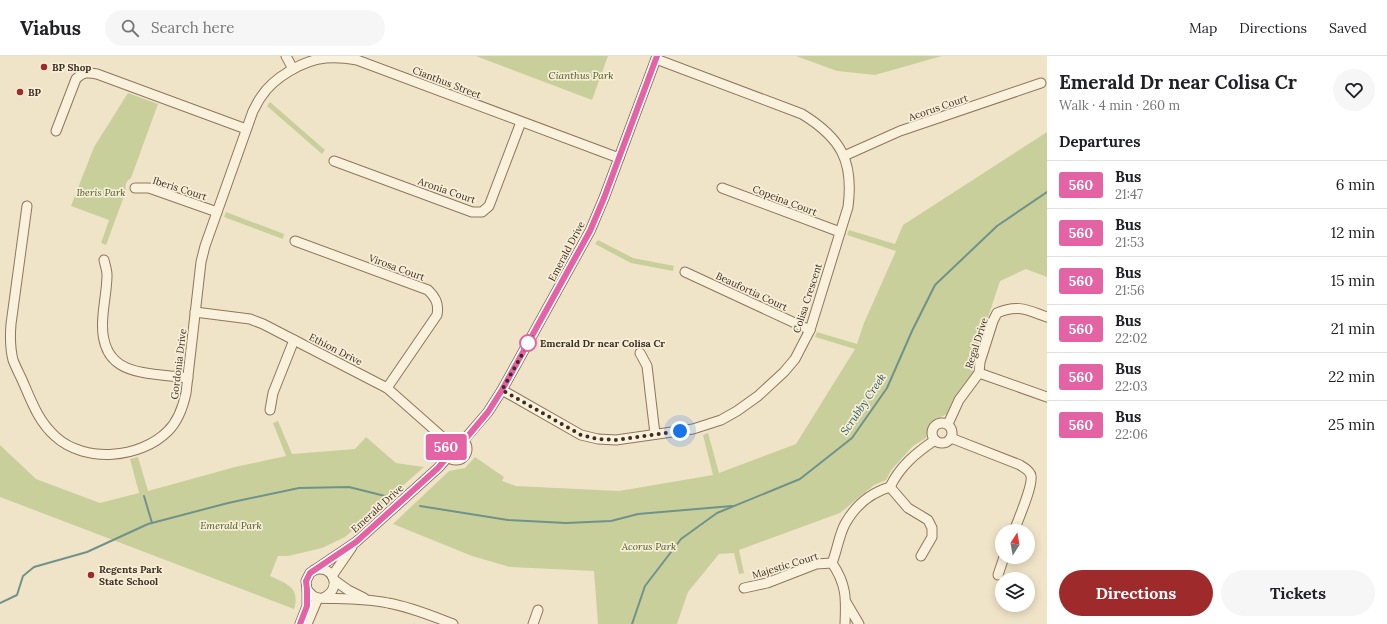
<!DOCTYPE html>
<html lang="en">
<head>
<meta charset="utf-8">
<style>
  :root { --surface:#fff; --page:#f6f6f6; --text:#202124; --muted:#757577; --line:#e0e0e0; --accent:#9e2a2b }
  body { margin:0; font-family:Lora,serif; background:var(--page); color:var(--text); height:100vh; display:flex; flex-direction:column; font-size:15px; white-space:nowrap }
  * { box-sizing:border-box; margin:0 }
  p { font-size:13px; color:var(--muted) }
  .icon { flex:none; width:22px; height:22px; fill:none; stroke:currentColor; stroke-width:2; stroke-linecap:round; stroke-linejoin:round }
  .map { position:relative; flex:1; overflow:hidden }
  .drawer { display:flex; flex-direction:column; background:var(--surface); width:340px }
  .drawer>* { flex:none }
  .badge { padding:0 8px; border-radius:3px; font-size:14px; line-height:26px }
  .needle { width:26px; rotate:11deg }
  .fabs { position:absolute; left:995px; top:468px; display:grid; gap:8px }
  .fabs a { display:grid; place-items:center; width:40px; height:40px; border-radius:50%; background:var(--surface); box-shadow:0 2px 10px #0003; font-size:20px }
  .you { position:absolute; width:20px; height:20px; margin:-10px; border:3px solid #fff; border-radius:50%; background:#1a73e8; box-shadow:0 0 0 6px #1a73e833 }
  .map>.badge { position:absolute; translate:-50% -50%; box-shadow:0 0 0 2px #fff }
  h2 { padding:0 12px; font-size:15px; line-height:36px }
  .round { display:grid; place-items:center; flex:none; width:42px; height:42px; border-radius:21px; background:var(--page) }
  .headline { display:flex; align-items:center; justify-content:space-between; height:68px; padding:0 12px }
  h1 { font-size:19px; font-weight:800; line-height:30px }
  .button { display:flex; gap:8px; margin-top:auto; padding:8px 12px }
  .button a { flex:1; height:46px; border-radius:24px; background:var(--accent); color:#fff; font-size:16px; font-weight:800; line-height:46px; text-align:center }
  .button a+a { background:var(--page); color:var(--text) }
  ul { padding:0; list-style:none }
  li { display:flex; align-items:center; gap:12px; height:48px; padding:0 12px; border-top:1px solid var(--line) }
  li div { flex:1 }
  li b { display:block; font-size:15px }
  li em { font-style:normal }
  li .badge { min-width:44px; font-weight:700; text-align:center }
  header { display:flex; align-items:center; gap:24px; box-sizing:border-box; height:56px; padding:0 20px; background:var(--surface); border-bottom:1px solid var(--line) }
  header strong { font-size:19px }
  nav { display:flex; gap:22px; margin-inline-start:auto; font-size:14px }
  .search { width:280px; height:36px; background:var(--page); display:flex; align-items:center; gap:10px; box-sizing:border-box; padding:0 14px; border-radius:22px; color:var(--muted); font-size:15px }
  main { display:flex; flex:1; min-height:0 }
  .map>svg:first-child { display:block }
</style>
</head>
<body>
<header>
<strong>Viabus</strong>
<div class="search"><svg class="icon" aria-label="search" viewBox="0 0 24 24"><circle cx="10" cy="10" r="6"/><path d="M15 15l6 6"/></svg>Search here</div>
<nav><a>Map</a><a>Directions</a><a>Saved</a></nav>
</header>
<main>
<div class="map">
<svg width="1047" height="568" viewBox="0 0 1047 568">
  <rect width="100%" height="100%" fill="#f0e4c8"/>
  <g fill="#c9cf9b">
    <path d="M476,0H608L592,44Z"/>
    <path d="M796,0H942L875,19L837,15Z"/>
    <path d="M128,37L158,48L131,122C126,125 125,129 126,135L106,189L101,187L109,164L71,150L94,91Z"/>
    <path d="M270,46L325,94L322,98L267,50Z"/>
    <path d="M1047,76V221L1026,213L1000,225L973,307V316L953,344L947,358L931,366L926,382L913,390L892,413L886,424L874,429L840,457L739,494L744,517L739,518L734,497L719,498L688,536L677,568H598L594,515L510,511L472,500L393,468L449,415L465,412L475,401L504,421L502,425L516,430L619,435L713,419L703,379L708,377L719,417L796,388L855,293L815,281L817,276L857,288L864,267L896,195L847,179L849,174L895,188L903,169Z"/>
    <path d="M226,156L284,178L283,183L224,161Z"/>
    <path d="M598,184L633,202L674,210L673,215L631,207L595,188Z"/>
    <path d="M278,365L292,398L355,393L366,381L396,407L424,411L345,481L322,492L288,500H278L270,520C285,527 301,531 294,553L0,441V389L36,423L100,447L139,437L130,403L138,401L148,435L235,411L286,400L273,367Z"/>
  </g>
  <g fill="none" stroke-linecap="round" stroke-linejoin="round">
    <g stroke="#6f938a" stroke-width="2">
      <path d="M144,440L152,467"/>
      <path d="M420,450L508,464L566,467L611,465L638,458L732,450"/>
      <path d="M0,547L17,539L23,520L34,511L87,496L148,468L228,447L299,432L349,431L385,440"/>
      <path d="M632,568L645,530L681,483L717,457L800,423L852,382L887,332L912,275L935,229L997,170L1047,136"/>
    </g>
    <g stroke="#8d765c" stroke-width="11">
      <g id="minor">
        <path d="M286,0L293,13"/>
        <path d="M56,75L76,23C83,16 87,16 97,18L246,73"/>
        <path d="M844,100L900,75L1041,27"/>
        <path d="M334,105L472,156H482L489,150L521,66"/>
        <path d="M135,132H149L217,156"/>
        <path d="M722,132L840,176"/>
        <path d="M27,150L11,268C10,280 10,292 13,304C16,312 20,319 23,326C32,347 39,366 56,381C85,407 140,403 168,375C178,365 183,351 186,337L201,206L205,190L253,55C256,50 258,45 261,41C273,22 303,4 326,2C336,1 346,2 357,4L619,102"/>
        <path d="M295,185L428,234C436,242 439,248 437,259L387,332"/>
        <path d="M104,204C105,209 107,214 107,219C107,232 104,246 103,259C97,321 142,316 188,322"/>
        <path d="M685,216L810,274"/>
        <path d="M195,256L250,263L263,268L387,332L448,386"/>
        <path d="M640,297L647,310L655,378"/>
        <path d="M979,317L1047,341"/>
        <path d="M502,334L581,379L598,383L616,384L693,373L721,364L737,355L758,340L784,316L795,303L810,274L848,151C854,105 841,82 802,58L656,3"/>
        <path d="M270,354L273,337L294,284"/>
        <circle cx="942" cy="377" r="10"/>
        <path d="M948,368L959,344L979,317L980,306L993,265L997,257C1018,248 1027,254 1047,261"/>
        <path d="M951,382L1020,409C1024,412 1030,414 1031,420C1033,430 1018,464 1014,475"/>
        <circle cx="456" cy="393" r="11"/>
        <path d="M463,385L488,356L502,334L590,175L604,142L657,0"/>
        <path d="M890,431L908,452L928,464L932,472V481L921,500"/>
        <path d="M314,514C334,508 343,533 323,542"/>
        <path d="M998,519L1004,501"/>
        <path d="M332,520L352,491"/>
        <path d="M334,524L348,534L364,542"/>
        <path d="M744,532L767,527L816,508L832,507"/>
        <path d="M307,534L313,540L318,542C341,543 365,542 388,547C411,551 432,560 453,568"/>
        <path d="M846,546L859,568"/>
        <path d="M300,568L307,550V534L306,525L310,517L356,486L438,412L448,401"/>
        <path d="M307,568L318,542"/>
        <path d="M533,568L538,554"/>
        <path d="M845,568C846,543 847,529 832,507C837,495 839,479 845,468C855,450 870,437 890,431C900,410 916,397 935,384"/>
      </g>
    </g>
    <use href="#minor" stroke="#faf1dc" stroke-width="9"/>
  </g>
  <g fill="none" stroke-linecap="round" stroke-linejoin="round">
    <g stroke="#fff" stroke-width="9">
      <path id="line" d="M300,568L307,550V534L306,525L310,517L356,486L438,412L448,400L446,392C448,383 456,380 463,386L488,356L502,334L590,175L604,142L657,0"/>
    </g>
    <use href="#line" stroke="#e463a4" stroke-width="6"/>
    <path stroke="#3d2e20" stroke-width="4" stroke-dasharray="0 7.2" d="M528,287L532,281L502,334L581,379L598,383L616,384L680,375"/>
  </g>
  <g fill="#9e2a2b" stroke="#f7eed8" stroke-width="1.5">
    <circle cx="44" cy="11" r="4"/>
    <circle cx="20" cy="36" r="4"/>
    <circle cx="91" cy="519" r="4"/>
  </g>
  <circle fill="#fff" stroke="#e463a4" stroke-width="2" cx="528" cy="287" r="8"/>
  <g text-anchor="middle" stroke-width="3.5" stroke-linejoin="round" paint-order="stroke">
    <g font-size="10" font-weight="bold" fill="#3d2e20" stroke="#f7eed8" text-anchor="start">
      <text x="52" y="15">BP Shop</text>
      <text x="28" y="40">BP</text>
      <text x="99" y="517">Regents Park<tspan x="99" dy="12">State School</tspan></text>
    </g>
    <g font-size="10" font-style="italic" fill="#4d5a26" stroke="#f7eed8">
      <text x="581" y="23">Cianthus Park</text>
      <text x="101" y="140">Iberis Park</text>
      <text x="231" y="473">Emerald Park</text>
      <text x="649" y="494">Acorus Park</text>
    </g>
    <g font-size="10" fill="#3d2e20" stroke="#f7eed8">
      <text transform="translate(447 26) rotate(21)" y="4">Cianthus Street</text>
      <text transform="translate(938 51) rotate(-19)" y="4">Acorus Court</text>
      <text transform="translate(180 132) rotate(18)" y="4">Iberis Court</text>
      <text transform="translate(447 134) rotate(19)" y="4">Aronia Court</text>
      <text transform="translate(785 144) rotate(21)" y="4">Copeina Court</text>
      <text transform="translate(566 195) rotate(-62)" y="4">Emerald Drive</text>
      <text transform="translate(397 211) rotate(20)" y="4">Virosa Court</text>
      <text transform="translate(752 235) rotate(25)" y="4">Beaufortia Court</text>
      <text transform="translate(807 242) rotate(-72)" y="4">Colisa Crescent</text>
      <text transform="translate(976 287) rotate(-72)" y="4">Regal Drive</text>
      <text transform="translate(336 293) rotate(27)" y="4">Ethion Drive</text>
      <text transform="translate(178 308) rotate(-83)" y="4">Gordonia Drive</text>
      <text transform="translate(377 452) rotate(-42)" y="4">Emerald Drive</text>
      <text transform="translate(785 509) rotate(-17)" y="4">Majestic Court</text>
    </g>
    <g font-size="10" font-weight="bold" fill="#3d2e20" stroke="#f7eed8" text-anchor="start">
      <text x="540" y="291">Emerald Dr near Colisa Cr</text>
    </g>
    <g font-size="11" font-style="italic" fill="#2f5d5a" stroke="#f7eed8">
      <text transform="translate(863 348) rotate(-56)" y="4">Scrubby Creek</text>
    </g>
  </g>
</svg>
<div class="fabs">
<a><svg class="needle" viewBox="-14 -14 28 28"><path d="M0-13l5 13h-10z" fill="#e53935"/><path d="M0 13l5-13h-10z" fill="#757577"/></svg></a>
<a><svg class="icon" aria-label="layers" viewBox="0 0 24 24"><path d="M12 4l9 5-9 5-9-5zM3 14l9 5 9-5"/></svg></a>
</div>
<div class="you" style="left:680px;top:375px"></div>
<b class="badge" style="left:446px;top:391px;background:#e463a4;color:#fff">560</b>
</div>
<section class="drawer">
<div class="headline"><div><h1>Emerald Dr near Colisa Cr</h1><p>Walk · 4 min · 260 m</p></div><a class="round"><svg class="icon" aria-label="heart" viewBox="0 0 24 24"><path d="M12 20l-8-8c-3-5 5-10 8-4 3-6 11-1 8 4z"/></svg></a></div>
<h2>Departures</h2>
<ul>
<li><span class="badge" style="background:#e463a4;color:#fff">560</span><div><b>Bus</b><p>21:47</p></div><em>6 min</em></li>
<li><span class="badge" style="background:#e463a4;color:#fff">560</span><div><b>Bus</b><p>21:53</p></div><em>12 min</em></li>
<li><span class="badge" style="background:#e463a4;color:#fff">560</span><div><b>Bus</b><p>21:56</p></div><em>15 min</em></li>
<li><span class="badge" style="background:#e463a4;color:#fff">560</span><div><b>Bus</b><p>22:02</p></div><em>21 min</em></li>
<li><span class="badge" style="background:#e463a4;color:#fff">560</span><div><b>Bus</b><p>22:03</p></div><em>22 min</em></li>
<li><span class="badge" style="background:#e463a4;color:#fff">560</span><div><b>Bus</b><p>22:06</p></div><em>25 min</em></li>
</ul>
<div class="button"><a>Directions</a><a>Tickets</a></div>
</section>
</main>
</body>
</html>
